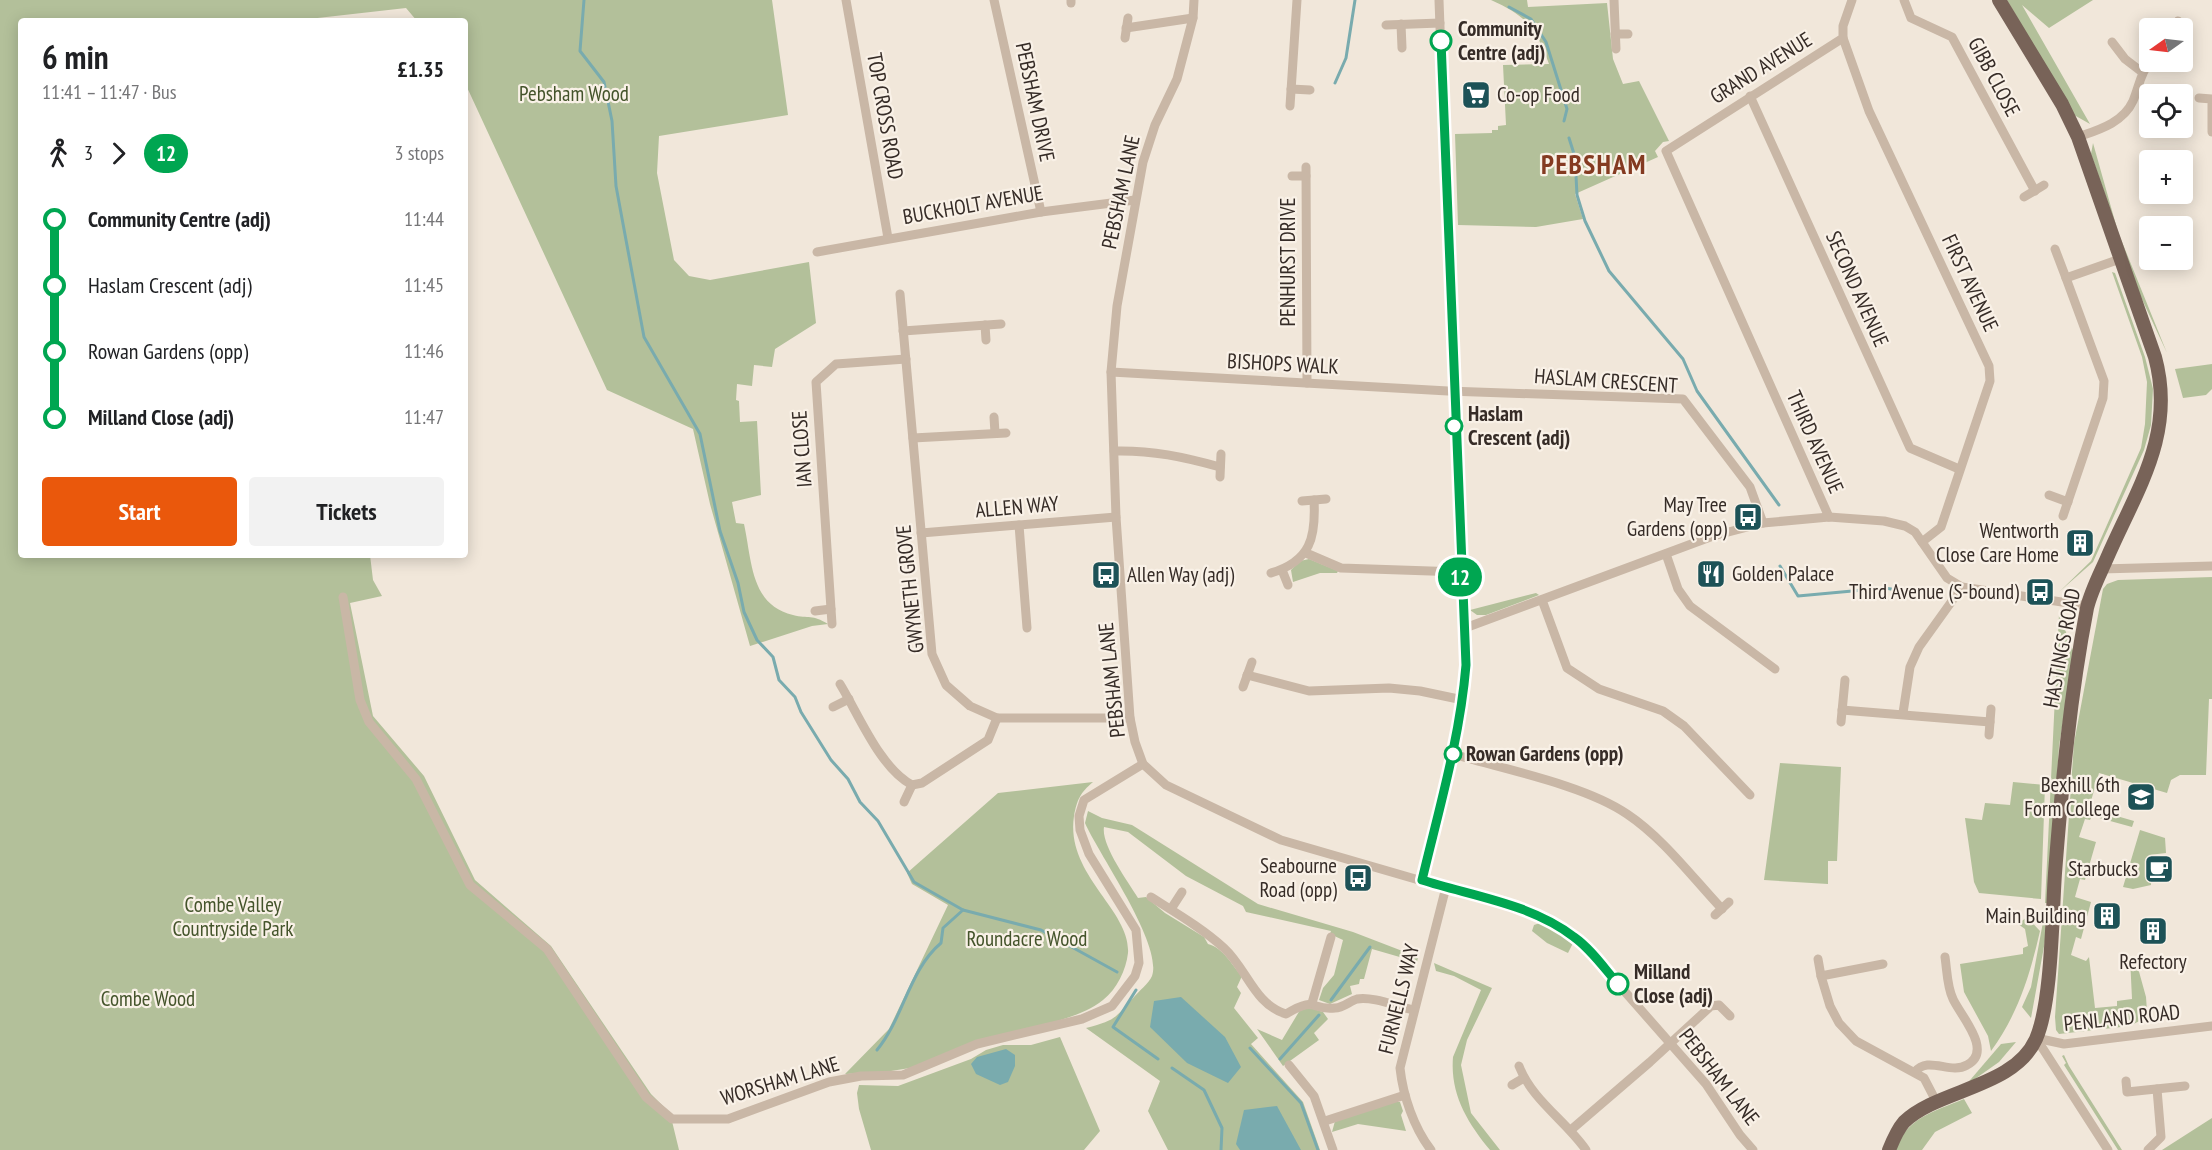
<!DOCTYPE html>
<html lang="en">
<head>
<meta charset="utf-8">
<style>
  :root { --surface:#fff; --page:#f2f2f2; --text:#202124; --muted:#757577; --accent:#ea580c }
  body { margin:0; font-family:"PT Sans Narrow",sans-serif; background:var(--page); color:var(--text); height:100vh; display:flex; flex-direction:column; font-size:22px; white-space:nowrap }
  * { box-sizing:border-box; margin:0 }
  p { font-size:20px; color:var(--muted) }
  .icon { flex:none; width:33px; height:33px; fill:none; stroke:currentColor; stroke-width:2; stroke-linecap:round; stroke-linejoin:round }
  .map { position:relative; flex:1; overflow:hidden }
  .panel { position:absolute; left:18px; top:18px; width:450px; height:540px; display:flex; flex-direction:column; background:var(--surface); border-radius:6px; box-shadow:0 3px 15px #0003 }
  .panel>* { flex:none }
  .badge { padding:0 12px; border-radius:20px; font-size:21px; line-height:39px }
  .needle { width:39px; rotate:256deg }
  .tools { position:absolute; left:2139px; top:18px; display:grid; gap:12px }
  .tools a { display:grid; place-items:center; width:54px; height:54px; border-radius:6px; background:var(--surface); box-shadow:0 3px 15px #0003; font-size:30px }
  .map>.badge { position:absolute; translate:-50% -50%; box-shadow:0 0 0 3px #fff }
  .legs { display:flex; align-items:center; gap:9px; height:66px; padding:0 24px; font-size:20px }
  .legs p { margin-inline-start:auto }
  .overview { display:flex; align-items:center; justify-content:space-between; height:102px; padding:0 24px }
  h1 { font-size:33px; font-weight:700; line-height:45px }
  .action { display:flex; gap:12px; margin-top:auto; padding:12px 24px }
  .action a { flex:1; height:69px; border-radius:6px; background:var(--accent); color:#fff; font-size:24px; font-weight:700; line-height:69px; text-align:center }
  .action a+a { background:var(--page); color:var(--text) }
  ul { padding:0 24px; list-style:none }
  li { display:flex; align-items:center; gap:21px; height:66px; font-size:22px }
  li i { display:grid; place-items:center; width:9px; height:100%; margin:0 8px; background:currentColor }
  li i::after { content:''; width:15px; height:15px; margin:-8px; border:4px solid; border-radius:50%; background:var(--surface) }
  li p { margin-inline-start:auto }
  li:first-child i { background:linear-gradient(#0000 50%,currentColor 0) }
  li:last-child i { background:linear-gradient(currentColor 50%,#0000 0) }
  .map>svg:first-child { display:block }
</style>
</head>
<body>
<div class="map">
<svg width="2212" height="1150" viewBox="0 0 2212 1150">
  <rect width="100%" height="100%" fill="#f1e7da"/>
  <g fill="#b3c09a">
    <path d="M0,0H772L788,115L659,136L657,173L674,260L689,276L710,280L809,262L816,323L775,349L772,367L754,365L752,386L737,384L736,400L739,401L740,422L757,421L761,495L732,502L736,523L744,524C752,560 750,605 793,615C809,619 812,614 828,624L812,626L750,646L710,504L693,429L607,390L465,83V21H417L406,8L291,21H21V555H370L373,580L382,596L350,603L373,716L424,776L475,880L551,946L651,1094L670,1113L679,1150H0Z"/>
    <path d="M1491,0H1527L1528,7L1607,3L1613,59L1623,84L1639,81L1669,141L1663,142L1655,151L1658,157L1575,194L1583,219L1536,227L1458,225L1455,134L1492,133V130H1498V126L1506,125L1503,65L1549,64C1536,28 1527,16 1491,0Z"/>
    <path d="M2007,0H2093L2049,28L2022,5L2090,124L2074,115Z"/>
    <path d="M2093,143L2118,232L2167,353L2140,295L2091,154Z"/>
    <path d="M2112,272L2115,273L2145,357L2153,389L2151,425L2144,450L2093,562L2059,592L2091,561L2141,448L2145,424L2147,382L2142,357Z"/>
    <path d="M2212,364V389L2206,395L2183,398L2175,369Z"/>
    <path d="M1309,559L1338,571L1337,573H1320L1293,582L1291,570L1300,561Z"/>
    <path d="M2212,577V699H2209L2206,775H2180L2171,780L2167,793L2099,773L2089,808L2134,821L2132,827L2092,816L2090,820L2085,819L2079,837L2096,842L2085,880L2080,879L2075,897L2091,902L2081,939L2076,937L2071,955L2086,961L2089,957L2095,1008L2117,1006V1001L2132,999L2130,957L2138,968L2146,997L2147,1011L2143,1019L2130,1026L2059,1034L2056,1030L2055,1017L2074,743L2103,589L2107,584L2118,580Z"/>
    <path d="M1536,593L1539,595L1486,615H1477L1470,610Z"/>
    <path d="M2059,614L2074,653L2059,746L2049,903H2045Z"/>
    <path d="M1780,763L1841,767L1837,861H1828V884L1764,880Z"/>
    <path d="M1093,782C1080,793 1077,800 1074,816C1065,875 1131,910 1128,953C1126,970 1117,989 1103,1000C1083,1016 1055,1021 1031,1029C986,1043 938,1065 891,1071C876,1074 860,1073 845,1074L889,1029L948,905L912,884L907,873L998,793Z"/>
    <path d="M2013,782L2045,785L2041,899L1979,893L1974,882L1965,818L1982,820L1985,803L2010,805Z"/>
    <path d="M1088,811L1102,818L1132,825L1258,904L1353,932L1418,957L1417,962L1372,949L1364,979H1360L1359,984L1350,986L1352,994L1330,1004L1319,1000L1323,988L1334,975L1343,940L1330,934L1331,931L1246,912L1243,906L1186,876L1128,832L1104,827C1101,845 1127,880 1138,898L1146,897L1165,913L1204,937L1208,944C1225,949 1231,965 1242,976L1237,987L1241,993L1234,1008L1258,1038L1251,1044L1303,1102L1320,1150H1168L1148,1111L1160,1081L1086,1028C1116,1020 1114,1019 1134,997C1139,991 1149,983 1152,976C1163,944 1099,855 1085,823Z"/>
    <path d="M2140,830L2165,838L2166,853L2149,855L2151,885L2133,889L2123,887Z"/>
    <path d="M2027,917L2040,931C2030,975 2018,1014 1991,1051L1988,1036L1964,992L1960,964L2023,954V948L2028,946L2025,929L2018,924Z"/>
    <path d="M1543,922L1573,943L1568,953L1547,943L1532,931L1534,925Z"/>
    <path d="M2043,922L2047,930L2031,1018L2022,1007L2031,987Z"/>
    <path d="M1434,963L1492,988L1467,1040L1461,1065L1471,1113L1500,1150H1490C1467,1122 1450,1094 1453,1057L1481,990L1454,976L1436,971Z"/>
    <path d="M1311,1008L1323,1012L1328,1019L1314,1033L1319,1040L1283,1066L1257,1029L1282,1040L1300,1010Z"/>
    <path d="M1060,1037L1100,1131L1084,1150H871L859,1109L857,1093L859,1085L898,1086L971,1059L986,1050L1003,1045H1031Z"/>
    <path d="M2016,1042L1999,1062L1965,1086L2001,1044Z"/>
    <path d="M2064,1055L2069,1066L2122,1150H2118L2064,1065L2066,1063L2062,1056Z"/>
    <path d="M1964,1099L1972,1113L1935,1132L1922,1150H1895C1906,1118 1935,1111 1964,1099Z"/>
    <path d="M1395,1102H1400L1403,1111L1401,1115L1406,1131L1358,1124L1332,1132L1335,1121Z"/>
    <path d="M2212,1118V1150H2162Z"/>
  </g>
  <g fill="#79abae">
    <path d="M1181,997L1225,1037L1241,1067L1228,1083L1187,1063L1150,1027L1154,1001Z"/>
    <path d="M1006,1049L1015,1055V1066L1008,1082L1000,1085L976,1074L971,1064L977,1057Z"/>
    <path d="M1277,1106L1301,1150H1240L1236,1144L1244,1110Z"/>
  </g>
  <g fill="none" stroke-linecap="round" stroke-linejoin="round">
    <g stroke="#79abae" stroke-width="3">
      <path d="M584,0L580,51L604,82L612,121L616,186L644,337L700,434L720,531L738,583L744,612L757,640L773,657L779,680L795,697L801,712L831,760L848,779L860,802L878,821L914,882L963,910L1041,930L1117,972"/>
      <path d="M1509,7L1531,19L1546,42L1567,109L1564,121"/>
      <path d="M1335,83L1346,58L1355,0"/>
      <path d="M1569,138L1575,157L1577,195L1585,221L1609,271L1683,359L1697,391L1779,505"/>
      <path d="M1780,566L1798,596L1885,588L1937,597"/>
      <path d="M1136,990L1113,1027L1158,1059"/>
      <path d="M1331,1000L1370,947"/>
      <path d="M1250,1048L1301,1103L1318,1150"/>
      <path d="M877,1050C904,1017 909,970 941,943L943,928L963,910"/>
      <path d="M1280,1059L1319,1015"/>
      <path d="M1172,1068L1204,1090L1222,1128L1221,1150"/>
    </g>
    <g stroke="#c9b7a6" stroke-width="9">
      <path d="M846,0L888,238"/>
      <path d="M994,0L1041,212"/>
      <path d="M1071,0V3"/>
      <path d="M1194,0L1193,18L1177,79L1155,125L1143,162L1117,306L1111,372L1116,517L1130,718L1135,742L1143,764L1166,785L1281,840L1529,912L1553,923L1575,938L1597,960L1706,1084L1740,1135L1753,1150"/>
      <path d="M1614,0L1616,49"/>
      <path d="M1904,0L1911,18L1952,37L2035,191"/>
      <path d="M1401,24L1402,48"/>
      <path d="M1386,25L1440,23"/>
      <path d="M1126,28L1193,18"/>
      <path d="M2173,28L2178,21"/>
      <path d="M1615,34H1628"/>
      <path d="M1125,38L1128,18"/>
      <path d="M1843,38L1869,111L1989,366L1990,381L1941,527L1922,542"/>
      <path d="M2112,42L2125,59L2142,72"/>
      <path d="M1291,89L1310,90"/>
      <path d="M1750,96L1910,448L1959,469"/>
      <path d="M2199,98L2212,99"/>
      <path d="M2212,104V132"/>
      <path d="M1290,106L1297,0"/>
      <path d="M2078,137C2098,130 2123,123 2133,101C2139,87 2140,74 2150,61"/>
      <path d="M1306,167L1307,383"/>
      <path d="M1292,176H1306"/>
      <path d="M2024,197L2044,185"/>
      <path d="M2055,249L2066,278"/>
      <path d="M817,252L1041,212L1135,200"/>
      <path d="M900,294L932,654L946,685L970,706L997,718H1130"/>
      <path d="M985,325L986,340"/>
      <path d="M903,331L1001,324"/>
      <path d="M1111,372L1448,391L1683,399L1750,487L1763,523"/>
      <path d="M994,417L995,433"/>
      <path d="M913,438L1006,433"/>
      <path d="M1114,451C1152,450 1184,457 1220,467"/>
      <path d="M1220,477L1221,454"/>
      <path d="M2049,495L2068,502"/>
      <path d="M1302,501L1326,499"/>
      <path d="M2063,516L2103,398L2104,381L2066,278L2120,259"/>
      <path d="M1829,517L1666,151L1843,38V26L1852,0"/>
      <path d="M1019,525L1027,628"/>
      <path d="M921,533L1116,517"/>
      <path d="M1306,553L1341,568L1460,572"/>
      <path d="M1666,554L1678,589L1690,606L1775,669"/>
      <path d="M2101,569L2212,566"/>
      <path d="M1282,570L1288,585"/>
      <path d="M1271,573C1311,561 1316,537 1314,500"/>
      <path d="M343,597L360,700L369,722L416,779L470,885L547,949L646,1097L672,1119H728L829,1082L861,1076L903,1075L977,1044L1082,1019L1112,1006L1135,976L1139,963L1136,930L1089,854L1080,830L1079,816L1084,800L1143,764"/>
      <path d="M1542,600L1567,668L1599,689L1663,711L1684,726L1750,795"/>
      <path d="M815,611L831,609"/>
      <path d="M832,624L816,382L836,364L906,359"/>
      <path d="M1465,628L1713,536L1763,523L1829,517L1884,521L1905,526L1915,532L1947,578L1962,587L2088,606"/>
      <path d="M1247,675L1309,691L1389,688L1420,691L1463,700"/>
      <path d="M840,684C859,715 880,768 912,785L922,783L988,740L997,718"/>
      <path d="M1243,687L1252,662"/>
      <path d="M833,707L849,699"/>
      <path d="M1842,710L1990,722"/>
      <path d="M1903,713L1910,667L1919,647L1962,587"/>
      <path d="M1841,722L1845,680"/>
      <path d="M1989,735L1991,709"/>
      <path d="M1453,754C1503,769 1585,785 1627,814C1663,838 1692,877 1722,909"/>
      <path d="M904,802L912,785"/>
      <path d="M1422,880C1437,821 1455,761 1463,700C1469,658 1464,614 1460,572L1439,0"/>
      <path d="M1151,897C1176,913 1202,928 1224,948C1247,969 1254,1004 1286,1014C1317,995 1310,1011 1335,1008C1343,1008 1350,1001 1357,999C1373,996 1398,1007 1414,1010"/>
      <path d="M1171,909L1182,892"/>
      <path d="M1715,915L1729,902"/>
      <path d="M1818,959L1821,976L1883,964"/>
      <path d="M1821,976L1830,1006L1839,1023L1856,1041L1924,1078L1937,1103"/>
      <path d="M1312,1003L1331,937"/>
      <path d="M2036,1038L2064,1044L2212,1026"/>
      <path d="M2036,1038L2108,1150"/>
      <path d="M1289,1065L1314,1096L1333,1150"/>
      <path d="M1519,1066C1532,1100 1566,1121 1586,1150"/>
      <path d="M1915,1072C1928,1055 1950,1075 1967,1065C1994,1051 1960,1015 1953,999C1947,987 1947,970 1945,957"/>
      <path d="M2126,1081L2127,1092L2185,1086"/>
      <path d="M1512,1085L1524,1078"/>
      <path d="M1325,1121L1405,1095"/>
      <path d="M1572,1129L1650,1062L1711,1006L1719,1005L1730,1016"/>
      <path d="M1431,1150C1414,1128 1403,1096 1400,1068L1446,887"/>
      <path d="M2148,1150L2161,1137L2157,1089"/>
    </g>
    <path stroke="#786358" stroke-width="14" d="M1889,1150C1893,1140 1897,1130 1904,1122C1938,1089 2014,1088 2036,1039C2052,1002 2052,916 2055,873C2062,784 2070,696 2087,608C2091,591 2100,574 2107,558C2137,489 2176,434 2155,357L2078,137L2062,104L1999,0"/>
  </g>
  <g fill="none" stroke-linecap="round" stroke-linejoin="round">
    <g stroke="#fff" stroke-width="14">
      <path id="line-1" d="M1441,41L1466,665C1460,738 1439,809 1422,880C1472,896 1532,904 1574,937C1591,949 1604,968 1618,984"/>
    </g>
    <use href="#line-1" stroke="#00a651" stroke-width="9"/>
  </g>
  <defs>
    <g id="supermarket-square" transform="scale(1.5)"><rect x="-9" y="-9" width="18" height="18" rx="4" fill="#1d5257" stroke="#f9f1e7"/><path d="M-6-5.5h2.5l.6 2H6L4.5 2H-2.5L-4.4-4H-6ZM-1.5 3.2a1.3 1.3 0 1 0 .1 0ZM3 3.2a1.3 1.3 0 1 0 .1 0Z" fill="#fff"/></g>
    <g id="bus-square" transform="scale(1.5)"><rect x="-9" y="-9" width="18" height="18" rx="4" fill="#1d5257" stroke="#f9f1e7"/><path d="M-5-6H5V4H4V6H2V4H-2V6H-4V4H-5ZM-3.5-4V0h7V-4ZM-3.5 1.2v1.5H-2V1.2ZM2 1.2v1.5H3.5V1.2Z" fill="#fff"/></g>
    <g id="building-square" transform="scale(1.5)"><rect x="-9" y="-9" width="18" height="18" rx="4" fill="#1d5257" stroke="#f9f1e7"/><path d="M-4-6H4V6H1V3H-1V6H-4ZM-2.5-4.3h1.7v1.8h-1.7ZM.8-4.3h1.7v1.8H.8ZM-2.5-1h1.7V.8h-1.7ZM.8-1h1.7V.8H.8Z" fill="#fff"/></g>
    <g id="restaurant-square" transform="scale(1.5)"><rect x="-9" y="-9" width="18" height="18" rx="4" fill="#1d5257" stroke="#f9f1e7"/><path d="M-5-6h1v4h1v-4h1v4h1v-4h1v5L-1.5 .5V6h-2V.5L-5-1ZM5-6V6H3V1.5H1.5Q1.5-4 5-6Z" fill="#fff"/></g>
    <g id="university-square" transform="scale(1.5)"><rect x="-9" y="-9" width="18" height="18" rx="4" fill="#1d5257" stroke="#f9f1e7"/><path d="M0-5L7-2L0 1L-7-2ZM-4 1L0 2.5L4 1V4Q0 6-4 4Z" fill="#fff"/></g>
    <g id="cafe-square" transform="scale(1.5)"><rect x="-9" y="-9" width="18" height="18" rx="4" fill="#1d5257" stroke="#f9f1e7"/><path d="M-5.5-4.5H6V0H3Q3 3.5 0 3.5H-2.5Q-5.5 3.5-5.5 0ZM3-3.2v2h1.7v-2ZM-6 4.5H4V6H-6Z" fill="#fff"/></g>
  </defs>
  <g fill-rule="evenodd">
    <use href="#supermarket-square" x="1476" y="95"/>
    <use href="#bus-square" x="1748" y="517"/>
    <use href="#building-square" x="2080" y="543"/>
    <use href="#restaurant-square" x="1711" y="574"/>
    <use href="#bus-square" x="1106" y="575"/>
    <use href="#bus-square" x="2040" y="592"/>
    <use href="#university-square" x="2141" y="797"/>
    <use href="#cafe-square" x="2159" y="869"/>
    <use href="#bus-square" x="1358" y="878"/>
    <use href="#building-square" x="2107" y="916"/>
    <use href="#building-square" x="2153" y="931"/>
  </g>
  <g fill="#fff" stroke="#00a651" stroke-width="3">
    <circle cx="1441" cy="41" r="10"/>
    <circle cx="1454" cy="426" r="8"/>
    <circle cx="1453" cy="754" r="8"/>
    <circle cx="1618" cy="984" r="10"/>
  </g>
  <g text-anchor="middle" stroke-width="4.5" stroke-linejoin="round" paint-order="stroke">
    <g font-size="21" font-weight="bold" fill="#362c27" stroke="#f9f1e7" text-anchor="start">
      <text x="1458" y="36">Community<tspan x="1458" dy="24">Centre (adj)</tspan></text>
      <text x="1468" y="421">Haslam<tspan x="1468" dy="24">Crescent (adj)</tspan></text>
      <text x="1466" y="761">Rowan Gardens (opp)</text>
      <text x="1634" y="979">Milland<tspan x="1634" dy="24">Close (adj)</tspan></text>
    </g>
    <g font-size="21" fill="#362c27" stroke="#f9f1e7">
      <text transform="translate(1761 68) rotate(-32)" y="7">GRAND AVENUE</text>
      <text transform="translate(1994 77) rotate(62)" y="7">GIBB CLOSE</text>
      <text transform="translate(1035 102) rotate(78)" y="7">PEBSHAM DRIVE</text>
      <text transform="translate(885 116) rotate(80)" y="7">TOP CROSS ROAD</text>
      <text transform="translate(1121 192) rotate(-78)" y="7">PEBSHAM LANE</text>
      <text transform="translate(973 205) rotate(-10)" y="7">BUCKHOLT AVENUE</text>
      <text transform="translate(1288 262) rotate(-90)" y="7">PENHURST DRIVE</text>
      <text transform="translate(1970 283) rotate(65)" y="7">FIRST AVENUE</text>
      <text transform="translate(1857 289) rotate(66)" y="7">SECOND AVENUE</text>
      <text transform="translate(1283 364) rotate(3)" y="7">BISHOPS WALK</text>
      <text transform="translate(1606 381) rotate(4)" y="7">HASLAM CRESCENT</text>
      <text transform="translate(1815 442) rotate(66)" y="7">THIRD AVENUE</text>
      <text transform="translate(802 449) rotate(-94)" y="7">IAN CLOSE</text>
      <text transform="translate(1017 507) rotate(-5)" y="7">ALLEN WAY</text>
      <text transform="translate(910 589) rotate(-96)" y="7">GWYNETH GROVE</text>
      <text transform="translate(2062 648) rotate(-79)" y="7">HASTINGS ROAD</text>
      <text transform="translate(1112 680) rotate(-96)" y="7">PEBSHAM LANE</text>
      <text transform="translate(1399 999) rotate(-76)" y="7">FURNELLS WAY</text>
      <text transform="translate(2122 1018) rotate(-6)" y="7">PENLAND ROAD</text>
      <text transform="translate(1719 1077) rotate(52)" y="7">PEBSHAM LANE</text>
      <text transform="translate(780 1081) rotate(-17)" y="7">WORSHAM LANE</text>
    </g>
    <g font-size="21" fill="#44542b" stroke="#f9f1e7">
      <text x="574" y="101">Pebsham Wood</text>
      <text x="233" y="912">Combe Valley<tspan x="233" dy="24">Countryside Park</tspan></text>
      <text x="1027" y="946">Roundacre Wood</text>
      <text x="148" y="1006">Combe Wood</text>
    </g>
    <g font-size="21" fill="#362c27" stroke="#f9f1e7" text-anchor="end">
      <text x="1497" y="102" text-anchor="start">Co-op Food</text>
      <text x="1727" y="512">May Tree<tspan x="1727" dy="24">Gardens (opp)</tspan></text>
      <text x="2059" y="538">Wentworth<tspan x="2059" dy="24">Close Care Home</tspan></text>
      <text x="1732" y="581" text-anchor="start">Golden Palace</text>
      <text x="1127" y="582" text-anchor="start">Allen Way (adj)</text>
      <text x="2019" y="599">Third Avenue (S-bound)</text>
      <text x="2120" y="792">Bexhill 6th<tspan x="2120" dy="24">Form College</tspan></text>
      <text x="1337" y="873">Seabourne<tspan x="1337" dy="24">Road (opp)</tspan></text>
      <text x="2138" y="876">Starbucks</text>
      <text x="2086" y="923">Main Building</text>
      <text x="2153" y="969" text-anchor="middle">Refectory</text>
    </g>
    <g font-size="27" font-weight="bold" letter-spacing="1.5" fill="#843a21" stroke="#f9f1e7">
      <text x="1594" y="174">PEBSHAM</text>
    </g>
  </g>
</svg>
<div class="tools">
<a><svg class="needle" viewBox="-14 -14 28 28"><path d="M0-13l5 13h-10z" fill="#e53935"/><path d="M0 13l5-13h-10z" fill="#757577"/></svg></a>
<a><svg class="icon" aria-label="locate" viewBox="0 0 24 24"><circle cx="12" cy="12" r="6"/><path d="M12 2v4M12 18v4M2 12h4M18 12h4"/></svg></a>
<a>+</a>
<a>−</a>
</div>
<b class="badge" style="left:1460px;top:577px;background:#00a651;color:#fff">12</b>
<section class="panel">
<div class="overview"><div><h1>6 min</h1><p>11:41 – 11:47 · Bus</p></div><b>£1.35</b></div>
<div class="legs"><svg class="icon" aria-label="walk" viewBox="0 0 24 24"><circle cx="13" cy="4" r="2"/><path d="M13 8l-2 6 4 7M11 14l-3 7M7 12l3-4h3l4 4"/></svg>3<svg class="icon" aria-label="forward" viewBox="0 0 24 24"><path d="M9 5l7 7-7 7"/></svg><b class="badge" style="background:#00a651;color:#fff">12</b><p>3 stops</p></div>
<ul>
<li><i style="color:#00a651"></i><b>Community Centre (adj)</b><p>11:44</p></li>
<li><i style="color:#00a651"></i><span>Haslam Crescent (adj)</span><p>11:45</p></li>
<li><i style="color:#00a651"></i><span>Rowan Gardens (opp)</span><p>11:46</p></li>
<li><i style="color:#00a651"></i><b>Milland Close (adj)</b><p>11:47</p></li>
</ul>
<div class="action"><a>Start</a><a>Tickets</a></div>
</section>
</div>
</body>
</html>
